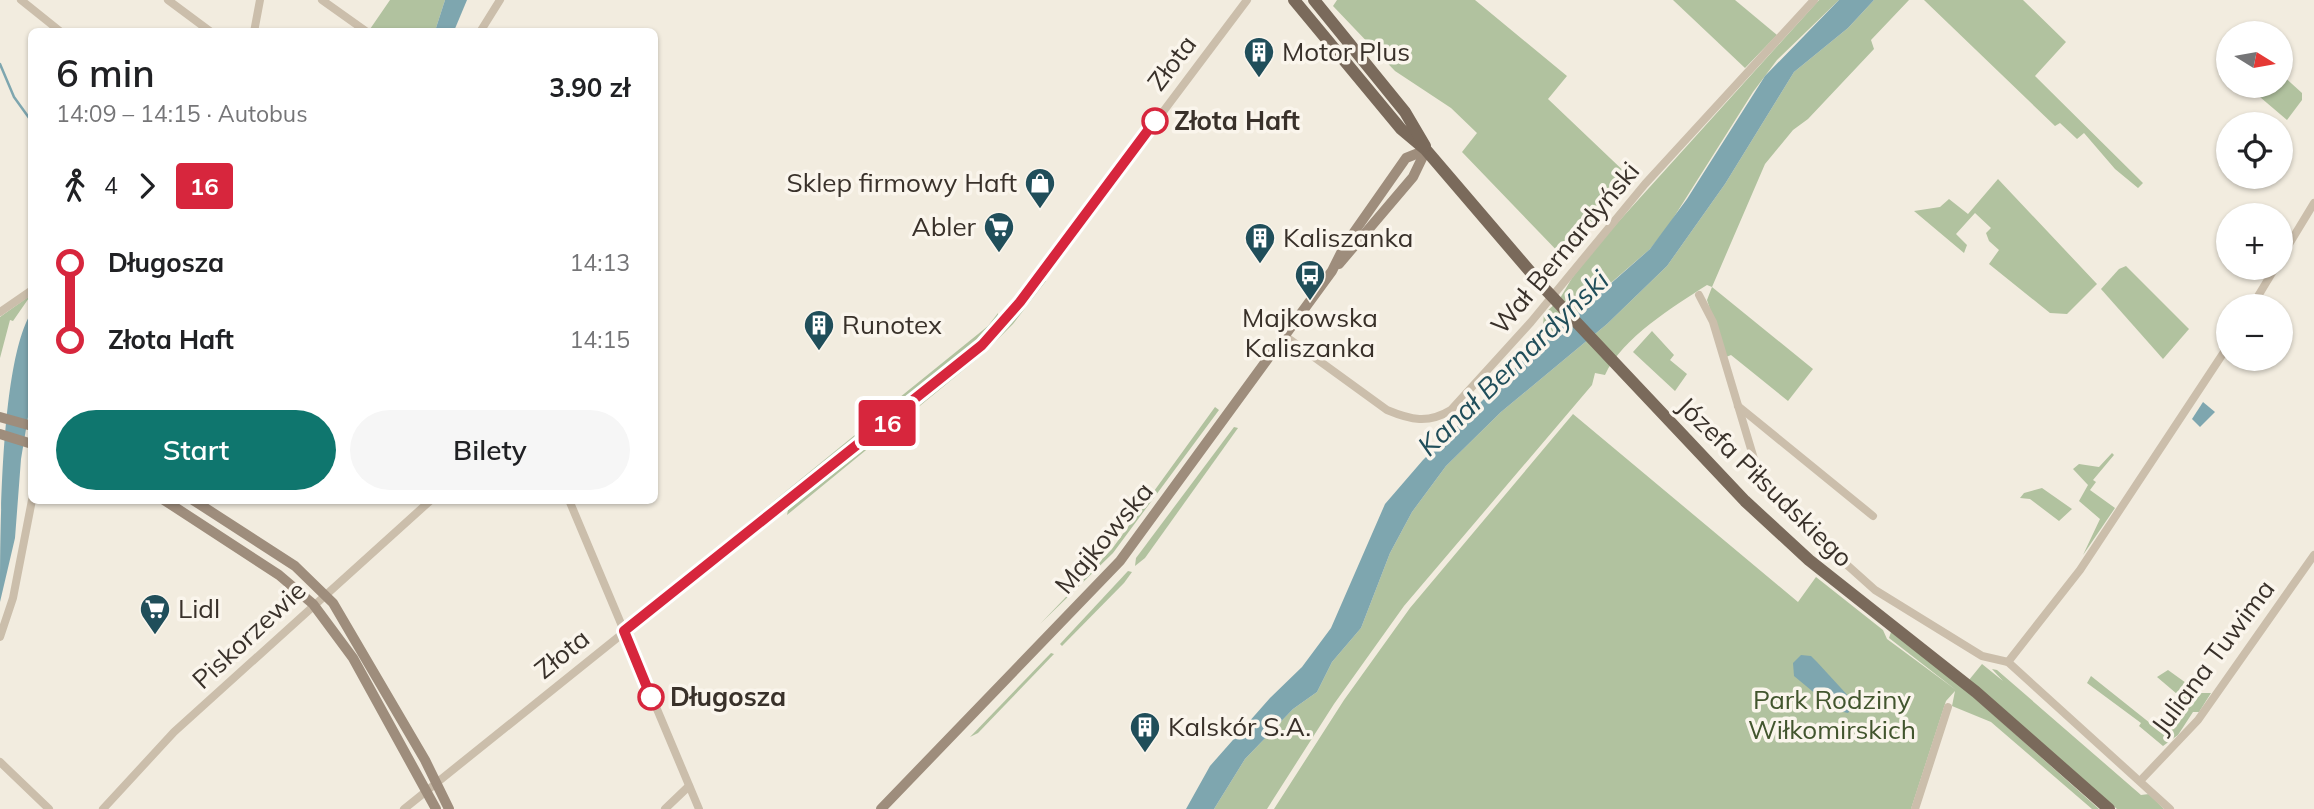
<!DOCTYPE html>
<html lang="pl">
<head>
<meta charset="utf-8">
<style>
  :root { --surface:#fff; --page:#f6f6f6; --text:#202124; --muted:#757577; --accent:#0f766e }
  body { margin:0; font-family:Mulish,sans-serif; background:var(--page); color:var(--text); height:100vh; display:flex; flex-direction:column; font-size:26px; white-space:nowrap }
  * { box-sizing:border-box; margin:0 }
  p { font-size:23px; color:var(--muted) }
  .icon { flex:none; width:38px; height:38px; fill:none; stroke:currentColor; stroke-width:2; stroke-linecap:round; stroke-linejoin:round }
  .map { position:relative; flex:1; overflow:hidden }
  .side { position:absolute; left:28px; top:28px; width:630px; height:476px; display:flex; flex-direction:column; background:var(--surface); border-radius:10px; box-shadow:0 2px 5px #0004 }
  .side>* { flex:none }
  .badge { padding:0 14px; border-radius:5px; font-size:24px; line-height:46px }
  .needle { width:46px; rotate:101deg }
  .buttons { position:absolute; left:2216px; top:21px; display:grid; gap:14px }
  .buttons a { display:grid; place-items:center; width:77px; height:77px; border-radius:50%; background:var(--surface); box-shadow:0 2px 5px #0004; font-size:35px }
  .map>.badge { position:absolute; translate:-50% -50%; box-shadow:0 0 0 4px #fff }
  .legs { display:flex; align-items:center; gap:10px; height:77px; padding:0 28px; font-size:23px }
  .legs p { margin-inline-start:auto }
  .overview { display:flex; align-items:center; justify-content:space-between; height:119px; padding:0 28px }
  h1 { font-size:38px; font-weight:600; line-height:52px }
  .cta { display:flex; gap:14px; margin-top:auto; padding:14px 28px }
  .cta a { flex:1; height:80px; border-radius:42px; background:var(--accent); color:#fff; font-size:28px; font-weight:600; line-height:80px; text-align:center }
  .cta a+a { background:var(--page); color:var(--text) }
  ul { padding:0 28px; list-style:none }
  li { display:flex; align-items:center; gap:24px; height:77px; font-size:26px }
  li i { display:grid; place-items:center; width:10px; height:100%; margin:0 9px; background:currentColor }
  li i::after { content:''; width:18px; height:18px; margin:-9px; border:5px solid; border-radius:50%; background:var(--surface) }
  li p { margin-inline-start:auto }
  li:first-child i { background:linear-gradient(#0000 50%,currentColor 0) }
  li:last-child i { background:linear-gradient(currentColor 50%,#0000 0) }
  .map>svg:first-child { display:block }
</style>
</head>
<body>
<div class="map">
<svg width="2314" height="809" viewBox="0 0 2314 809">
  <rect width="100%" height="100%" fill="#f2ecdf"/>
  <g fill="#b1c29f">
    <path d="M390,0H445L435,31L368,32Z"/>
    <path d="M1337,0H1475L1567,76L1548,99L1631,178L1565,259L1462,152L1477,133L1451,108L1395,71L1333,6Z"/>
    <path d="M1673,0H1735L1777,35L1745,68Z"/>
    <path d="M1819,0H1839L1777,60L1753,92L1667,228L1650,249L1553,333L1543,325L1544,314L1559,300L1572,278L1601,241Z"/>
    <path d="M1874,0H1909L1871,40L1874,49L1808,119L1793,130L1765,164L1712,287L1813,369L1788,401L1731,355L1726,357L1707,300L1712,287L1707,285C1674,306 1622,338 1605,375L1595,373L1592,385L1404,606L1334,704L1267,809H1214L1245,759L1293,709L1317,692L1332,662L1361,628L1390,553L1412,512L1446,466L1501,412L1607,324L1667,266L1725,184L1794,72L1848,28Z"/>
    <path d="M1924,0H2023L2066,42L2035,76L2143,183L2138,188L2115,169L2084,133L2077,139L2060,123L2055,126Z"/>
    <path d="M2280,73L2302,93V100L2287,120L2247,86H2280Z"/>
    <path d="M1149,139L1150,140L1051,273V267Z"/>
    <path d="M1998,179L2097,284L2067,314L2050,313L1989,264L1999,250L1989,241L1986,233L1991,228L1975,213L1956,234L1967,245L1964,253L1914,211L1940,207L1949,199L1968,214Z"/>
    <path d="M2126,266L2189,329L2163,359L2101,289L2119,269Z"/>
    <path d="M1046,281L1013,324L983,354L787,515L788,510C875,439 973,374 1040,282Z"/>
    <path d="M31,295L13,321L10,320L0,358V317Z"/>
    <path d="M998,313C1000,331 894,410 874,426L868,423L988,326Z"/>
    <path d="M1652,331L1674,355L1670,360L1687,374L1675,391L1633,352Z"/>
    <path d="M1215,407L1219,410L1113,553L1040,624L1112,549Z"/>
    <path d="M1573,414L1798,602L1816,577L1883,630L1887,639L1956,690L1889,638L1891,632L1959,684L2099,809H2092L1991,722L1952,706L1955,691L1946,701L1911,809H1274L1344,700L1410,608Z"/>
    <path d="M1234,427L1238,428L1145,558L1135,566L1136,558Z"/>
    <path d="M861,430L862,436L721,547L720,545Z"/>
    <path d="M2112,453L2114,455L2093,480L2096,482L2090,490L2115,508L2083,555L2100,519L2079,501L2088,485L2073,469L2079,464L2099,467Z"/>
    <path d="M2042,488L2072,509L2059,521L2030,499L2020,498L2024,493Z"/>
    <path d="M1128,571L1132,572L1124,583L1062,646L1060,644Z"/>
    <path d="M1051,653L1054,654L978,733L970,737Z"/>
    <path d="M1982,664L2003,681L1992,669L1997,670L2141,795L2149,794L2164,809H2117L1969,680Z"/>
    <path d="M2168,670L2200,693H2211L2199,712H2193L2178,735L2163,746L2139,726L2141,723L2087,683L2091,676L2165,735L2190,705L2157,677Z"/>
  </g>
  <g fill="#7ea6af">
    <path d="M445,0H467L454,31H435Z"/>
    <path d="M1839,0H1874L1848,28L1794,72L1725,184L1667,266L1607,324L1501,412L1446,466L1412,512L1390,553L1361,628L1332,662L1317,692L1293,709L1245,759L1214,809H1186L1210,766L1270,698L1302,667L1331,628L1385,504L1423,460L1515,368L1650,249L1687,199L1765,76Z"/>
    <path d="M31,313V399L21,459L15,538L0,602C0,534 0,364 31,313Z"/>
    <path d="M2203,402L2215,412L2200,427L2192,419Z"/>
    <path d="M1801,655L1811,656L1817,662L1851,699L1853,707L1848,713L1835,710L1794,676L1793,663Z"/>
  </g>
  <g fill="none" stroke-linecap="round" stroke-linejoin="round">
    <path stroke="#7ea6af" stroke-width="2.5" d="M0,64L14,97L32,122"/>
    <g stroke="#cbbeab" stroke-width="8">
      <path d="M21,0L61,32"/>
      <path d="M168,0L211,32"/>
      <path d="M322,0L367,32"/>
      <path d="M254,32L260,0"/>
      <path d="M480,32L500,0"/>
      <path d="M2280,259L2314,203"/>
      <path d="M1699,295L1713,322L1757,469L1769,495L1875,590L1982,656L2008,662L2170,809"/>
      <path d="M2252,306L2275,268"/>
      <path d="M0,312L32,290"/>
      <path d="M1285,336L1387,410C1411,420 1428,424 1451,410L1531,322L1645,184L1814,0"/>
      <path d="M1738,406L1873,516"/>
      <path d="M569,500L699,809"/>
      <path d="M0,637L13,598L32,500"/>
      <path d="M2008,662L2080,570L2228,346"/>
      <path d="M0,762L49,809"/>
      <path d="M2141,780L2198,720L2314,555"/>
      <path d="M103,809L174,732L431,500"/>
      <path d="M404,809L982,345L1020,302L1247,0"/>
      <path d="M665,809L689,786"/>
      <path d="M1915,809L1948,707"/>
    </g>
    <g stroke="#9e8d7c" stroke-width="10">
      <path d="M1339,264L1413,177L1426,150"/>
      <path d="M0,417L32,426"/>
      <path d="M0,434L32,444"/>
      <path d="M164,500L279,575L313,604L353,658L436,809"/>
      <path d="M193,500L295,566L333,603L425,760L449,809"/>
      <path d="M881,809L1120,561L1332,271L1345,245L1406,158L1426,150"/>
    </g>
    <g stroke="#7a6a5b" stroke-width="12">
      <path d="M1294,0L1401,129L1426,150L1545,289L1745,501L1809,560L1976,692L2109,809"/>
      <path d="M1314,0L1405,112L1425,146"/>
    </g>
  </g>
  <g fill="none" stroke-linecap="round" stroke-linejoin="round">
    <g stroke="#fff" stroke-width="16">
      <path id="line-1" d="M651,697L624,631L982,345L1020,302L1155,121"/>
    </g>
    <use href="#line-1" stroke="#d7263d" stroke-width="10"/>
  </g>
  <defs>
    <g id="building-pin" transform="scale(1.575)"><path d="M0 17L-7.5 6A9.5 9.5 0 1 1 7.5 6Z" fill="#204e5a" stroke="#faf5ec"/><path d="M-4-6H4V6H1V3H-1V6H-4ZM-2.5-4.3h1.7v1.8h-1.7ZM.8-4.3h1.7v1.8H.8ZM-2.5-1h1.7V.8h-1.7ZM.8-1h1.7V.8H.8Z" fill="#fff"/></g>
    <g id="shop-pin" transform="scale(1.575)"><path d="M0 17L-7.5 6A9.5 9.5 0 1 1 7.5 6Z" fill="#204e5a" stroke="#faf5ec"/><path d="M-5-2.5h2.3a2.7 3.5 0 0 1 5.4 0H5L5.5 6h-11ZM-1.5-2.5h3a1.5 2.3 0 0 0-3 0Z" fill="#fff"/></g>
    <g id="supermarket-pin" transform="scale(1.575)"><path d="M0 17L-7.5 6A9.5 9.5 0 1 1 7.5 6Z" fill="#204e5a" stroke="#faf5ec"/><path d="M-6-5.5h2.5l.6 2H6L4.5 2H-2.5L-4.4-4H-6ZM-1.5 3.2a1.3 1.3 0 1 0 .1 0ZM3 3.2a1.3 1.3 0 1 0 .1 0Z" fill="#fff"/></g>
    <g id="bus-pin" transform="scale(1.575)"><path d="M0 17L-7.5 6A9.5 9.5 0 1 1 7.5 6Z" fill="#204e5a" stroke="#faf5ec"/><path d="M-5-6H5V4H4V6H2V4H-2V6H-4V4H-5ZM-3.5-4V0h7V-4ZM-3.5 1.2v1.5H-2V1.2ZM2 1.2v1.5H3.5V1.2Z" fill="#fff"/></g>
  </defs>
  <g fill-rule="evenodd">
    <use href="#building-pin" x="1259" y="52"/>
    <use href="#shop-pin" x="1040" y="183"/>
    <use href="#supermarket-pin" x="999" y="227"/>
    <use href="#building-pin" x="1260" y="238"/>
    <use href="#bus-pin" x="1310" y="275"/>
    <use href="#building-pin" x="819" y="325"/>
    <use href="#supermarket-pin" x="155" y="609"/>
    <use href="#building-pin" x="1145" y="727"/>
  </g>
  <g fill="#fff" stroke="#d7263d" stroke-width="3.5">
    <circle cx="1155" cy="121" r="12"/>
    <circle cx="651" cy="697" r="12"/>
  </g>
  <g text-anchor="middle" stroke-width="7" stroke-linejoin="round" paint-order="stroke">
    <g font-size="26" fill="#39312a" stroke="#faf5ec" text-anchor="start">
      <text x="1282" y="61">Motor Plus</text>
      <text x="1017" y="192" text-anchor="end">Sklep firmowy Haft</text>
      <text x="976" y="236" text-anchor="end">Abler</text>
      <text x="1283" y="247">Kaliszanka</text>
      <text x="1310" y="327" text-anchor="middle">Majkowska<tspan x="1310" dy="30">Kaliszanka</tspan></text>
      <text x="842" y="334">Runotex</text>
      <text x="178" y="618">Lidl</text>
      <text x="1168" y="736">Kalskór S.A.</text>
    </g>
    <g font-size="26" fill="#39312a" stroke="#faf5ec">
      <text transform="translate(1172 63) rotate(-53)" y="9">Złota</text>
      <text transform="translate(1565 248) rotate(-50)" y="9">Wał Bernardyński</text>
      <text transform="translate(1765 482) rotate(44)" y="9">Józefa Piłsudskiego</text>
      <text transform="translate(1104 538) rotate(-50)" y="9">Majkowska</text>
      <text transform="translate(249 635) rotate(-43)" y="9">Piskorzewie</text>
      <text transform="translate(562 654) rotate(-39)" y="9">Złota</text>
      <text transform="translate(2213 657) rotate(-53)" y="9">Juliana Tuwima</text>
    </g>
    <g font-size="26" font-weight="bold" fill="#39312a" stroke="#faf5ec" text-anchor="start">
      <text x="1174" y="130">Złota Haft</text>
      <text x="670" y="706">Długosza</text>
    </g>
    <g font-size="26" fill="#42562e" stroke="#faf5ec">
      <text x="1832" y="709">Park Rodziny<tspan x="1832" dy="30">Wiłkomirskich</tspan></text>
    </g>
    <g font-size="28" font-style="italic" fill="#204e5a" stroke="#faf5ec">
      <text transform="translate(1513 363) rotate(-44)" y="10">Kanał Bernardyński</text>
    </g>
  </g>
</svg>
<div class="buttons">
<a><svg class="needle" viewBox="-14 -14 28 28"><path d="M0-13l5 13h-10z" fill="#e53935"/><path d="M0 13l5-13h-10z" fill="#757577"/></svg></a>
<a><svg class="icon" aria-label="locate" viewBox="0 0 24 24"><circle cx="12" cy="12" r="6"/><path d="M12 2v4M12 18v4M2 12h4M18 12h4"/></svg></a>
<a>+</a>
<a>−</a>
</div>
<b class="badge" style="left:887px;top:423px;background:#d7263d;color:#fff">16</b>
<section class="side">
<div class="overview"><div><h1>6 min</h1><p>14:09 – 14:15 · Autobus</p></div><b>3.90 zł</b></div>
<div class="legs"><svg class="icon" aria-label="walk" viewBox="0 0 24 24"><circle cx="13" cy="4" r="2"/><path d="M13 8l-2 6 4 7M11 14l-3 7M7 12l3-4h3l4 4"/></svg>4<svg class="icon" aria-label="forward" viewBox="0 0 24 24"><path d="M9 5l7 7-7 7"/></svg><b class="badge" style="background:#d7263d;color:#fff">16</b></div>
<ul>
<li><i style="color:#d7263d"></i><b>Długosza</b><p>14:13</p></li>
<li><i style="color:#d7263d"></i><b>Złota Haft</b><p>14:15</p></li>
</ul>
<div class="cta"><a>Start</a><a>Bilety</a></div>
</section>
</div>
</body>
</html>
